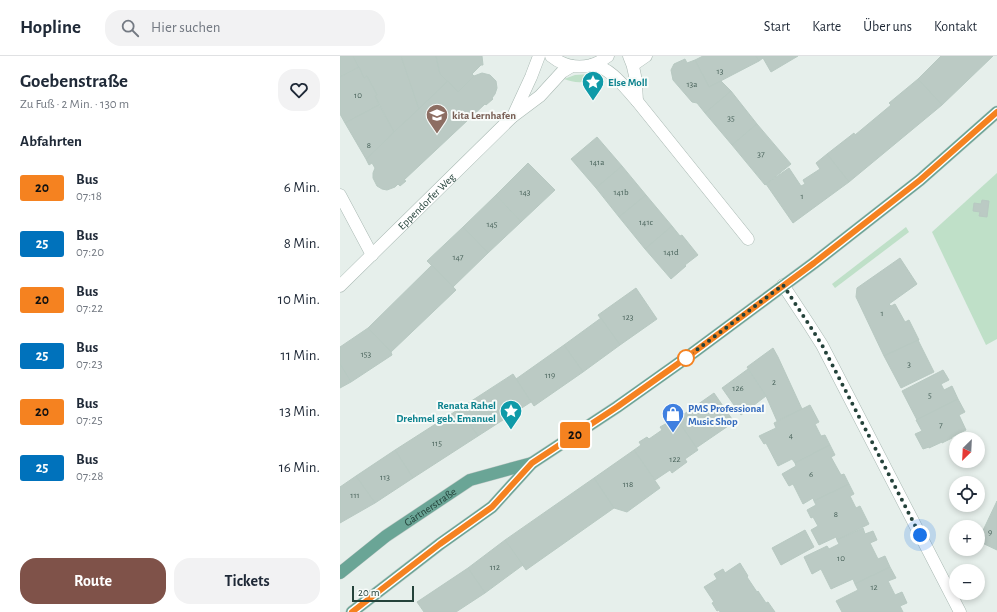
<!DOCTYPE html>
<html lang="de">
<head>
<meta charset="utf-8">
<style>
  :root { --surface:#fff; --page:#f2f2f3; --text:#1f2937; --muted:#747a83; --line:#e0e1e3; --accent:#7f5249 }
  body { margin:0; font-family:"Alegreya Sans",sans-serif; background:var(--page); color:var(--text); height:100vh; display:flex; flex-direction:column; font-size:15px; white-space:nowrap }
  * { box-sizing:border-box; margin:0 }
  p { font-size:13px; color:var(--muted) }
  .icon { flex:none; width:22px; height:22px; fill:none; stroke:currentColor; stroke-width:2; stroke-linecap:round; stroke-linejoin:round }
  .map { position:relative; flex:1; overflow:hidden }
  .panel { display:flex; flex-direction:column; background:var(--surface); width:340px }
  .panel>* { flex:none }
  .badge { padding:0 8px; border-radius:3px; font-size:14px; line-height:26px }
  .needle { width:26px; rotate:204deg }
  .tools { position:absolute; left:609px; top:376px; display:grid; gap:8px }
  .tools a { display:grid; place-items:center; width:36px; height:36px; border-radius:50%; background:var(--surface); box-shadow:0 2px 6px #0003; font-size:20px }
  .scale { position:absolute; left:12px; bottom:10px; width:62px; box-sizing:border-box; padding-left:4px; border:2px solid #24423a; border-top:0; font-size:11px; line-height:14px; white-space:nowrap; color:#24423a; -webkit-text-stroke:3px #f7fbf9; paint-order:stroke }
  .you { position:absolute; width:20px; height:20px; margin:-10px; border:3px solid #fff; border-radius:50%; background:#1a73e8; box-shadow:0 0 0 6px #1a73e833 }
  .map>.badge { position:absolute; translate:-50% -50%; box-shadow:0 0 0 2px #fff }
  h2 { padding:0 20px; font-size:15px; line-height:36px }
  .round { display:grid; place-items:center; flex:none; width:42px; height:42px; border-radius:16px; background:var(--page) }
  .head { display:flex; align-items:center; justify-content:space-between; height:68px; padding:0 20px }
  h1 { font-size:19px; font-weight:600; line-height:30px }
  .action { display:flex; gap:8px; margin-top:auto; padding:8px 20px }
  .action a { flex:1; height:46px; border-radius:16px; background:var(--accent); color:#fff; font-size:16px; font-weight:600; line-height:46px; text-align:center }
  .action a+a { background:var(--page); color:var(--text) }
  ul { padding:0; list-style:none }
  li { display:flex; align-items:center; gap:12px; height:56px; padding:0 20px }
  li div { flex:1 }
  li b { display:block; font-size:15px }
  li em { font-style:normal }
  li .badge { min-width:44px; font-weight:700; text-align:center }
  header { display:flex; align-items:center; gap:24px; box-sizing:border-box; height:56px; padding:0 20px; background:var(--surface); border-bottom:1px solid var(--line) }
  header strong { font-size:19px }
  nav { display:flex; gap:22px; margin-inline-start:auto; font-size:14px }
  .search { width:280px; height:36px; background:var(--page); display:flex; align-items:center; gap:10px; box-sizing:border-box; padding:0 14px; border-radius:16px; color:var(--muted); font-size:15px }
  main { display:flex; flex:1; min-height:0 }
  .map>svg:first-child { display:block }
</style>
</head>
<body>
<header>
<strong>Hopline</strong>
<div class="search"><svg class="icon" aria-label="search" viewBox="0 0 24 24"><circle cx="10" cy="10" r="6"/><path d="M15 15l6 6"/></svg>Hier suchen</div>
<nav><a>Start</a><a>Karte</a><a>Über uns</a><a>Kontakt</a></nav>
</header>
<main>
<section class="panel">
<div class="head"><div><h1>Goebenstraße</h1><p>Zu Fuß · 2 Min. · 130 m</p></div><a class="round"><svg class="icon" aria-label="heart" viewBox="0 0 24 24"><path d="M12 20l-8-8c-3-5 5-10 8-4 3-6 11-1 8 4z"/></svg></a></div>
<h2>Abfahrten</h2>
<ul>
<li><span class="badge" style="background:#f58220;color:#111">20</span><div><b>Bus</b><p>07:18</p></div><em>6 Min.</em></li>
<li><span class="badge" style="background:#0072bc;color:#fff">25</span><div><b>Bus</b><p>07:20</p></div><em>8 Min.</em></li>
<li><span class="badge" style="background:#f58220;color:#111">20</span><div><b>Bus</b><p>07:22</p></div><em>10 Min.</em></li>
<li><span class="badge" style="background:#0072bc;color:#fff">25</span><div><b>Bus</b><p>07:23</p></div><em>11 Min.</em></li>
<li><span class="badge" style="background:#f58220;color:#111">20</span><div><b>Bus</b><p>07:25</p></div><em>13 Min.</em></li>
<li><span class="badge" style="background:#0072bc;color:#fff">25</span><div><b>Bus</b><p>07:28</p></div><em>16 Min.</em></li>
</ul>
<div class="action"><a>Route</a><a>Tickets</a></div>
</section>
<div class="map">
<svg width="657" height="556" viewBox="0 0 657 556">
  <rect width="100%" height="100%" fill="#e6efeb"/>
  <g fill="#bfe0c8">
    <path d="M251,18H255L261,20C249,27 236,28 224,23L235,19Z"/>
    <path d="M657,117V283L646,289L592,176Z"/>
    <path d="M566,171L569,176L495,232L492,228Z"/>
  </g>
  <g fill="#bbcac4" stroke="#b8c9c2">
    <path d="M0,0H13L19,11L0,21Z"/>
    <path d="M13,0H61L79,53L54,76L35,40L37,39L27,20L24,22Z"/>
    <path d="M61,0H96L100,18L108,25L79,53Z"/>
    <path d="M96,0H142L143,9H141L132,18L134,20L118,36L100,18Z"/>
    <path d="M363,0H416L419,5L369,31L355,4Z"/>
    <path d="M416,0H458L431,16L423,2L419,5Z"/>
    <path d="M601,0H653L602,49L578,23Z"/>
    <path d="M345,3L347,7L355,4L369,31L381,25L391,35L365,57L357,47L352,46L333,24L331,14L334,8Z"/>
    <path d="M19,11L24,22L27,20L37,39L35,40L39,49L5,67L0,58V21Z"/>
    <path d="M142,17L150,19L156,25L157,32L155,38L152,42L153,43L146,49L145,48L64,124L66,125L60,130L58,128L55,131L47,134L42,133L37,130L33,122V117L35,112L32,107L29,109L26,103L108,25L118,36L134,20Z"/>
    <path d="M578,23L602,49L509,126L487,98L514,77L515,79L551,49L549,47Z"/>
    <path d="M391,35L417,68L392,89L365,57Z"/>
    <path d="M39,49L54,76L26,103L5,67Z"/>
    <path d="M417,68L451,108L425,129L392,89Z"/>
    <path d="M257,81L282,110L256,132L231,103Z"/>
    <path d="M487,98L509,126L453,167L426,128L449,112L461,130L465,128L463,124L480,113L476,107Z"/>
    <path d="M188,107L215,134L181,166L156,139Z"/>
    <path d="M282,110L306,139L279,161L256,132Z"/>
    <path d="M156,139L181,166L148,197L123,171Z"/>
    <path d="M306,139L332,170L305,193L279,161Z"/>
    <path d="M642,144L649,145L647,161L639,160L640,156L633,155L634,147L641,148Z"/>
    <path d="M332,170L340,180L342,179L358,199L345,209L346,210L331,223L305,193Z"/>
    <path d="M123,171L148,197L113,231L87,205Z"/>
    <path d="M560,202L577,228L549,248L551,250L555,248L565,266L569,264L579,284L544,300L516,241L517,232Z"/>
    <path d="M92,209L116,234L51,296L28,272Z"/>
    <path d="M296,232L317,263L280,289L258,259Z"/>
    <path d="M261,262L280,289L243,316L224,289Z"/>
    <path d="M28,272L51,296L52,299L11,326L0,308V291Z"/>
    <path d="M578,284L594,316L561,332L544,300Z"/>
    <path d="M224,289L243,316L194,350L176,323Z"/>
    <path d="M433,292L438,301L462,353L437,365L426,340L407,311Z"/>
    <path d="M0,308L11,326L0,332Z"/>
    <path d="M408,313L426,340L401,359L382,332Z"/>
    <path d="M603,314L609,324L601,328L604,334L612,330L618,343L577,364L562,335Z"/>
    <path d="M173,318L191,346L138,380L119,353Z"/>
    <path d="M374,337L394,366L356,392L337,363Z"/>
    <path d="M618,343L625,356L619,359L626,374L612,381V382L602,387V386L589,392V391L583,393L575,378L582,375L576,364Z"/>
    <path d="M470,349L479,366L475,368L481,380L485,379L490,389L455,407L452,403L438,410L426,387L424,388L419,380L436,372L434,367Z"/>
    <path d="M119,353L138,380L73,422L55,394Z"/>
    <path d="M337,363L358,394L345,403L347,406L332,417L330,414L315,424L294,394L301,389L299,386L307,381L309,383L322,374L320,371L327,367L329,369Z"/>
    <path d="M490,389L495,399L491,401L501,419L504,418L509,428L474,445L473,442L463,448L453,428L449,430L442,418L456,410L455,407Z"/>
    <path d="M55,394L73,422L35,447L16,420Z"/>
    <path d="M294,394L320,432L287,456L274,452L254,422Z"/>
    <path d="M16,420L35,447L0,467V431Z"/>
    <path d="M254,422L274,452L186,514L165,484Z"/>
    <path d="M509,428L514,438L510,440L516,452L520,450L529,468L497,484L496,481L479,489L471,474L478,470L473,461L471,462L467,454L476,449L474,445Z"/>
    <path d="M657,445V494L638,485Z"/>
    <path d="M523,472L525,478L533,475L537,484L530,487L538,503L545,500L550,511L515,528L513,523L491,533L481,513L472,518L464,501L487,490L489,493L499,488L497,484Z"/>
    <path d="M465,474L474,491L441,509L432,492Z"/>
    <path d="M165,484L183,509L145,537L128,512Z"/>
    <path d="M400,507L408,520L407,521L417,536L418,535L426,547L428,546L435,556H380L379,554L377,555L372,547L374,546L364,531L377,523L374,518L383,513L385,517Z"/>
    <path d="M550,511L556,522L548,525L555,539L562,536L567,547L560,550L563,556H502L496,545L518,534L515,528Z"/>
    <path d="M128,512L145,537L116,556H84L77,546Z"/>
  </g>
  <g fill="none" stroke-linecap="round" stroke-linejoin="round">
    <g stroke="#a8b8b2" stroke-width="13">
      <g id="street">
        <path d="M211,0C228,14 251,14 268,0"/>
        <path d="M289,0C296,14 296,29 297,45"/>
        <path d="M252,9C272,12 284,31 297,45L408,183"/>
        <path d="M293,9L306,0"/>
        <path d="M173,60L191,21L199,0"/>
        <path d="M0,139L32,199"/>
        <path d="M443,229L468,267L482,289L620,556"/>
        <path id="s1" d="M0,230L172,61L200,40L222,16L232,10"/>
      </g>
    </g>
    <g stroke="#c2cac8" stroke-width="13">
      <g id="primary">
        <path id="s2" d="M0,517L46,480L130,424L192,407"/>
        <path d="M12,556L100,488L152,451L192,407L277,351L346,302L474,207L580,124L657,56"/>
      </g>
    </g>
    <use href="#street" stroke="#fff" stroke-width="12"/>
    <use href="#primary" stroke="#6aa596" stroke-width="12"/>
  </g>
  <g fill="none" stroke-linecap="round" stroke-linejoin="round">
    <g stroke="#fff" stroke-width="9">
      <path id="line" d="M12,556L100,488L152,451L192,407L277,351L346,302L474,207L580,124L657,56"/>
    </g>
    <use href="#line" stroke="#f58220" stroke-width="6"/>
    <path stroke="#24423a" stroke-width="4" stroke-dasharray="0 7.2" d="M346,302L443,229L468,267L482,289L580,479"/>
  </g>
  <defs>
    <g id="sight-pin" transform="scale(1.15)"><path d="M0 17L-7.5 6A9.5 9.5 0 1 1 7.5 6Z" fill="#0f9aa8" stroke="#f7fbf9"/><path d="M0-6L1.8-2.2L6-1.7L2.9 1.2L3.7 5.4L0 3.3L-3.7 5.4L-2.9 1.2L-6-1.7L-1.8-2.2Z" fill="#fff"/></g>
    <g id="school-pin" transform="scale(1.15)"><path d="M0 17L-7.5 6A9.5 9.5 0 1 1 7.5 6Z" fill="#8d6e63" stroke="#f7fbf9"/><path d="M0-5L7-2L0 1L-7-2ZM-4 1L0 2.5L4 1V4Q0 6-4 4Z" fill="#fff"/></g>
    <g id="shop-pin" transform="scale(1.15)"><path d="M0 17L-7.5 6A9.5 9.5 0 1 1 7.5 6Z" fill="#3f7fe0" stroke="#f7fbf9"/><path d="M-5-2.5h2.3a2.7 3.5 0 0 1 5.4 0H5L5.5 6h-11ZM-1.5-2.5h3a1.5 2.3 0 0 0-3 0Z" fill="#fff"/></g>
  </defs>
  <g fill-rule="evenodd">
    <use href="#sight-pin" x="253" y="26"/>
    <use href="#school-pin" x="97" y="59"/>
    <use href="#sight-pin" x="171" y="355"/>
    <use href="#shop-pin" x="333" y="358"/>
  </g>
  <circle fill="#fff" stroke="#f58220" stroke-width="2" cx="346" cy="302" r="8"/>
  <g text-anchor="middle" stroke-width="4" stroke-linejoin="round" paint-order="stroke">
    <g font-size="9" fill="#4a645c">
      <text x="380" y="18">13</text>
      <text x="352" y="31">13a</text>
      <text x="18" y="42">10</text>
      <text x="391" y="65">35</text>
      <text x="29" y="92">8</text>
      <text x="421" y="101">37</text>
      <text x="257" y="109">141a</text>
      <text x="185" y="139">143</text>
      <text x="281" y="139">141b</text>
      <text x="462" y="143">1</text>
      <text x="306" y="169">141c</text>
      <text x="152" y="171">145</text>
      <text x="331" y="199">141d</text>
      <text x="118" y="204">147</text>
      <text x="542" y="260">1</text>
      <text x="288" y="264">123</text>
      <text x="26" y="301">153</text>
      <text x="569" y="311">3</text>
      <text x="210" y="322">119</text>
      <text x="434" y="329">2</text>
      <text x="398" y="335">126</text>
      <text x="590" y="342">5</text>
      <text x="601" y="372">7</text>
      <text x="451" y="382">4</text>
      <text x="97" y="390">115</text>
      <text x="335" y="406">122</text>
      <text x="471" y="421">6</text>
      <text x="45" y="424">113</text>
      <text x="288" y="431">118</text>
      <text x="15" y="442">111</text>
      <text x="496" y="461">8</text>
      <text x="650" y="479">9</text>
      <text x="501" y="505">10</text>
      <text x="155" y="514">112</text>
      <text x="534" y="534">12</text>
    </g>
    <g font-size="11" font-weight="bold" fill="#0d838f" stroke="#f7fbf9" text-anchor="start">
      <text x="268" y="30">Else Moll</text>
      <text x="156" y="353" text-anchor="end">Renata Rahel<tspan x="156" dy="13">Drehmel geb. Emanuel</tspan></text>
    </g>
    <g font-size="11" font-weight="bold" fill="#785e54" stroke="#f7fbf9" text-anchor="start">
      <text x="112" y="63">kita Lernhafen</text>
    </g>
    <g font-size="11" fill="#24423a" stroke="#f7fbf9">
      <text dy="4" stroke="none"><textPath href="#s1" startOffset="121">Eppendorfer Weg</textPath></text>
      <text dy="4" stroke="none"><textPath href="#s2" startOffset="112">Gärtnerstraße</textPath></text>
    </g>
    <g font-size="11" font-weight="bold" fill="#366cbe" stroke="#f7fbf9" text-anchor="start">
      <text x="348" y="356">PMS Professional<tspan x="348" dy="13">Music Shop</tspan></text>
    </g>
  </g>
</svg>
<div class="tools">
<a><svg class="needle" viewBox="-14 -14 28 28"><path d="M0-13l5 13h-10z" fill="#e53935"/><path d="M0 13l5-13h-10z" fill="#747a83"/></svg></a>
<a><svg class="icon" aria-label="locate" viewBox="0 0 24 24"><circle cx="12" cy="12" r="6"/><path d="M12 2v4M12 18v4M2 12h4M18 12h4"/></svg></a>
<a>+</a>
<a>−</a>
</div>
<div class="scale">20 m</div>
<div class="you" style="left:580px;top:479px"></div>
<b class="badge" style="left:235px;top:379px;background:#f58220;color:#111">20</b>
</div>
</main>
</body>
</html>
